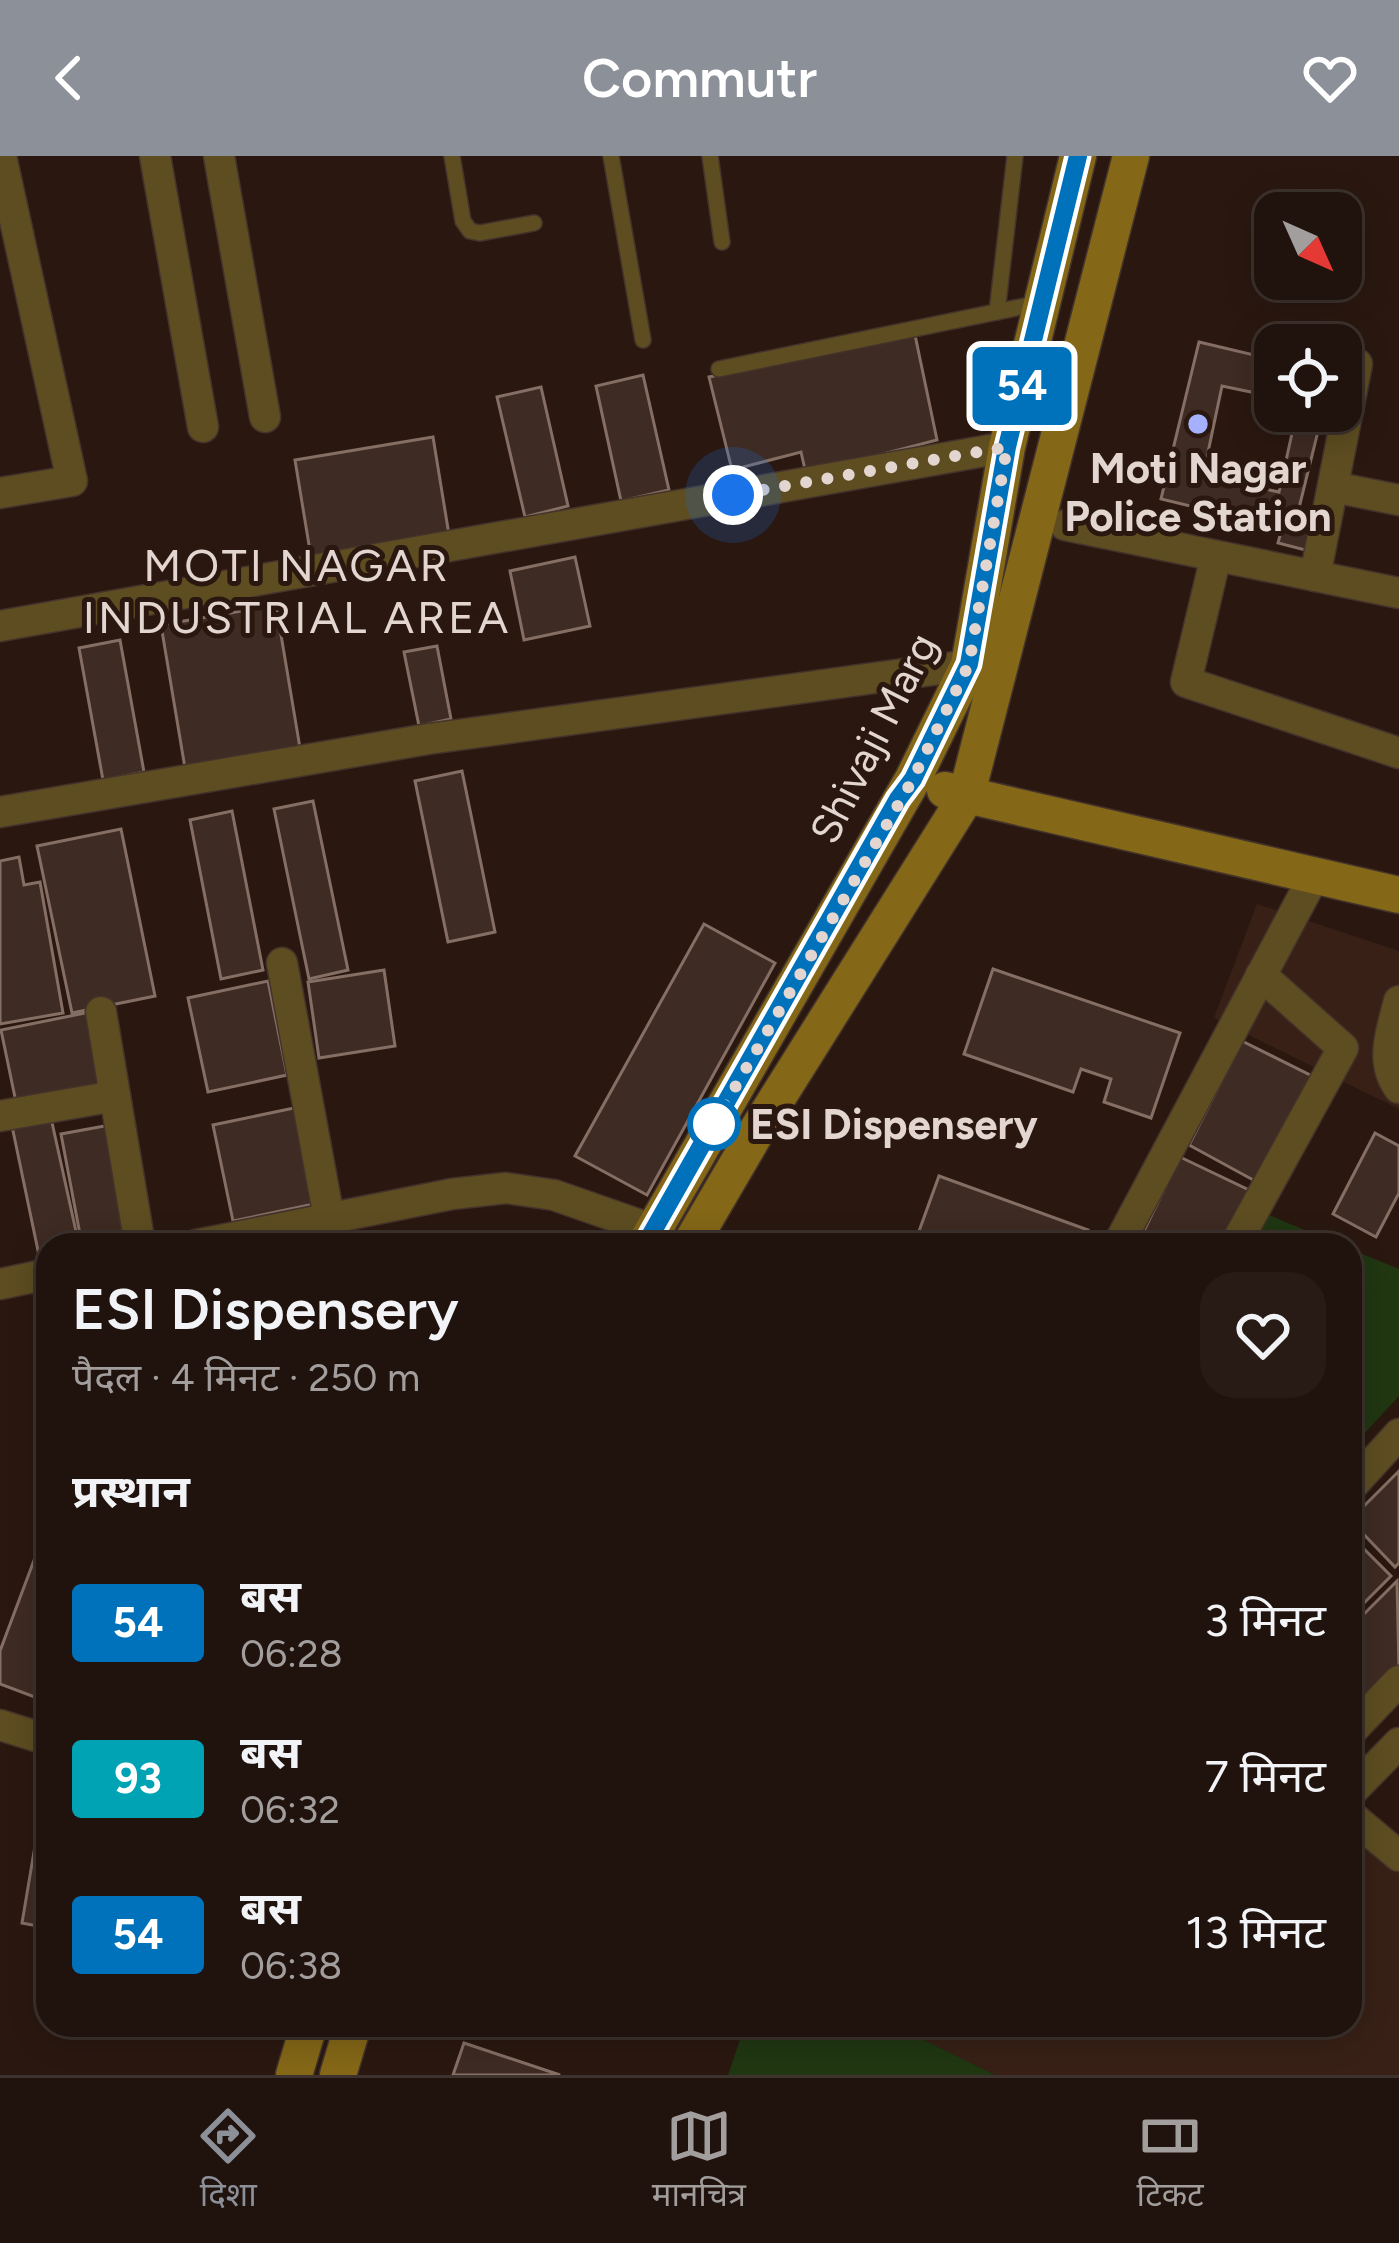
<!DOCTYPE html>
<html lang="hi">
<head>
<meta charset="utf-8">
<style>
  :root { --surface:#20120c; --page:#281b15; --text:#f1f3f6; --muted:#a29e9d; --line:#3d322d; --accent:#8c9099 }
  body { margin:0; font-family:Figtree,"Noto Sans Devanagari",sans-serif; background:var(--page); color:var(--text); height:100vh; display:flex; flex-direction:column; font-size:45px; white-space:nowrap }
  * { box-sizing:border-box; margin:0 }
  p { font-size:39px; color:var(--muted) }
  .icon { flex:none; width:66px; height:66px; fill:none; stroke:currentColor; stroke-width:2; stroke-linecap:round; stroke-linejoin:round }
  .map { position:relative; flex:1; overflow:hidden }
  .details { position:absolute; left:36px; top:1077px; width:1326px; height:804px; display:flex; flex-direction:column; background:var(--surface); border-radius:36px; box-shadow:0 6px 30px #0003,0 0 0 3px var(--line) }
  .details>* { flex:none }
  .badge { padding:0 24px; border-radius:9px; font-size:42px; line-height:78px }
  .needle { width:78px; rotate:135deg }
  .buttons { position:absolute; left:1254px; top:36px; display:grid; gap:24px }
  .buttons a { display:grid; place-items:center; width:108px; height:108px; border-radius:24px; background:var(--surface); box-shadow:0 6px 30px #0003,0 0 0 3px var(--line); font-size:60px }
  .you { position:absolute; width:60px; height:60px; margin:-30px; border:9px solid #fff; border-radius:50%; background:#1a73e8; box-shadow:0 0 0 18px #1a73e833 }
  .map>.badge { position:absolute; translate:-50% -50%; box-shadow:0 0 0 6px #fff }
  h2 { padding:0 36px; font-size:45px; line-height:108px }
  .round { display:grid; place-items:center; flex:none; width:126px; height:126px; border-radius:36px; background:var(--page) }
  .overview { display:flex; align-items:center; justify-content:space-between; height:204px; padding:0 36px }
  h1 { font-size:57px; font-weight:600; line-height:90px }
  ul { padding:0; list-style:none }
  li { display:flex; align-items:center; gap:36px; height:156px; padding:0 36px }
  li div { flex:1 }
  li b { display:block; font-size:45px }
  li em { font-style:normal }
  li .badge { min-width:132px; font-weight:700; text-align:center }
  header { display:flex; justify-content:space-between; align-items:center; height:156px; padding:0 36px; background:var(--accent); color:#fff; font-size:54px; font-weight:600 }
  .tab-bar { display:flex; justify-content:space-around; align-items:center; height:168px; border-top:3px solid var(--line); background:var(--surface); font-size:33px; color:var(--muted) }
  .tab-bar a { display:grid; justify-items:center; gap:6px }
  .tab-bar .active { color:var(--accent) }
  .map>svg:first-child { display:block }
</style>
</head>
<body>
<header><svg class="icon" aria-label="back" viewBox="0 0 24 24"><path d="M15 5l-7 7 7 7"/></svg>Commutr<svg class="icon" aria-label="heart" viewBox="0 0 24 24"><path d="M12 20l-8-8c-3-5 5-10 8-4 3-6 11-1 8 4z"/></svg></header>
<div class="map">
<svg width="1399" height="1919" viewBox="0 0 1399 1919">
  <rect width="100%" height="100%" fill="#2a1810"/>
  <g fill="#382016">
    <path d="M1257,748L1399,795V953L1214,862Z"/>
    <path d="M1350,1653L1399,1697V1919H995L894,1869H1350Z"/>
  </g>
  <g fill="#203712">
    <path d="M1269,1059L1340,1089H1252Z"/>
    <path d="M1350,1093L1399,1113V1240L1350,1293Z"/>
    <path d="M745,1869H894L995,1919H728Z"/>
  </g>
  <g fill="#3e2b23" stroke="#856e64" stroke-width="3">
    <path d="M915,179L937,284L806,318L801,296L732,314L709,221Z"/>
    <path d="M1199,186L1275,204V241L1222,230L1203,320L1279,336L1297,255H1323L1298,356L1318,361L1309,395L1278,387L1282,372L1161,343Z"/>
    <path d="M643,219L669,334L621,345L596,230Z"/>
    <path d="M541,231L568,350L525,361L497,241Z"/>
    <path d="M433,281L450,385L312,407L295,304Z"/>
    <path d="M575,401L590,470L524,484L510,415Z"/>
    <path d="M276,449L301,598L186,618L161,469Z"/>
    <path d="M120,484L144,616L103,624L79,492Z"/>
    <path d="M437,490L451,563L419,570L404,496Z"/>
    <path d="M462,615L495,776L448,786L415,625Z"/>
    <path d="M313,645L348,814L309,823L274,653Z"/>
    <path d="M232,655L263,814L221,823L190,664Z"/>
    <path d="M121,673L155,840L72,857L37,690Z"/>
    <path d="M19,701L24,729L40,726L63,857L0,868V705Z"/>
    <path d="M704,768L775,807L647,1039L575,1000Z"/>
    <path d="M993,813L1180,877L1151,962L1104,946L1111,923L1081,913L1073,936L964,898Z"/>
    <path d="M384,814L395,890L319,902L308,826Z"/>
    <path d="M268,825L287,919L208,936L188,842Z"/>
    <path d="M95,855L110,932L17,951L1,874Z"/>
    <path d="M1242,885L1314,921L1257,1026L1189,989Z"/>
    <path d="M294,952L314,1048L233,1065L213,969Z"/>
    <path d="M51,962L79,1089H48V1108L41,1109L12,970Z"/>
    <path d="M110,969L132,1087L82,1089L61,978Z"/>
    <path d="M1375,977L1399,990V1037L1376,1081L1333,1058Z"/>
    <path d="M1180,1001L1251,1035L1225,1089H1137Z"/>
    <path d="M939,1020L1088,1074L1083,1089H914Z"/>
    <path d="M1399,1315V1407L1395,1411L1350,1364Z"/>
    <path d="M48,1367V1546L0,1528V1495Z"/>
    <path d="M1350,1379L1391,1420L1350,1461Z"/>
    <path d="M1397,1425L1399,1515L1369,1545L1350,1526V1472Z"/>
    <path d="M39,1666L48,1668V1772L22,1767Z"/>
    <path d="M464,1887L560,1919H453Z"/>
  </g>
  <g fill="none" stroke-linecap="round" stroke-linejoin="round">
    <g stroke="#44332b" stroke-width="18">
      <g id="lane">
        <path d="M452,0L463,65L470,75L480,77L534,67"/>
        <path d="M611,0L643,184"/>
        <path d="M710,0L722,86"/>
        <path d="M997,156L1015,0"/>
        <path d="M719,213L1040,147"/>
      </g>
    </g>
    <g stroke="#44332b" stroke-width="33">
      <g id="street">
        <path d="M155,0L203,271"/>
        <path d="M219,0L265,261"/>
        <path d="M1333,331L1399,344"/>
        <path d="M0,337L72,325L1,0"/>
        <path d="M1065,369L1399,437"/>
        <path d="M1216,400L1186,526L1399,597"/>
        <path d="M1315,420L1357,208"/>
        <path d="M0,470L1007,291"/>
        <path d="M0,656L428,583L969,509"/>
        <path d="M282,807L329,1062"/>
        <path d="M1399,845C1392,874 1379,905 1399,932"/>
        <path d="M101,856L140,1089"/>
        <path d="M0,960L115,940"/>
        <path d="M196,1089L452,1038L506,1032L554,1039L654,1074"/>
        <path d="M1118,1089L1314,720"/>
        <path d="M1235,1089L1343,892L1261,819"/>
        <path d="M0,1128L48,1118"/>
        <path d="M1350,1332L1399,1278"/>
        <path d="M0,1569L48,1584"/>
        <path d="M1350,1576L1399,1525"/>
        <path d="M1350,1637L1399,1587"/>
        <path d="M1350,1659L1399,1700"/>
      </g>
    </g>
    <g stroke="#44332b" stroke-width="39">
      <g id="secondary">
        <path d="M945,634L1399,739"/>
        <path d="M645,1089L913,623L969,509L1007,291L1078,0"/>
        <path d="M690,1089L756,976L966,641L1131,0"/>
        <path d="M294,1919L309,1869"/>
        <path d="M338,1919L353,1869"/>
      </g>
    </g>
    <use href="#lane" stroke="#5e4d21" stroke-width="15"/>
    <use href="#street" stroke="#5e4d21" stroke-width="30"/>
    <use href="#secondary" stroke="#846717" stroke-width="36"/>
  </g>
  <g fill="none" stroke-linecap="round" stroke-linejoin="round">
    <g stroke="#fff" stroke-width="27">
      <path id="line" d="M645,1089L898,643L913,623L969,508L1007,291L1078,0"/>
    </g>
    <use href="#line" stroke="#0072bc" stroke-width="18"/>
    <path stroke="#e3d6d0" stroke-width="12" stroke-dasharray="0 21.6" d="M714,968L913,623L969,508L1007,291L733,339"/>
  </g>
  <circle fill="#a5b1fc" stroke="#2a1810" stroke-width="4.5" cx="1198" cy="268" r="12"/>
  <circle fill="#fff" stroke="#0072bc" stroke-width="6" cx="714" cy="968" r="24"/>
  <g text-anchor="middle" stroke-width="10" stroke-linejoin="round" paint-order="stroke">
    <g font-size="42" font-weight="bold" fill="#e3d6d0" stroke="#2a1810">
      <text x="1198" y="327">Moti Nagar<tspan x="1198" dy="48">Police Station</tspan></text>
    </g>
    <g font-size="42" fill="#e3d6d0" stroke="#2a1810">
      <text transform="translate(873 582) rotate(-63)" y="15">Shivaji Marg</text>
    </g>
    <g font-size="42" font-weight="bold" fill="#e3d6d0" stroke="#2a1810" text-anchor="start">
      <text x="750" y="983">ESI Dispensery</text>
    </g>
    <g font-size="45" letter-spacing="3" fill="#e3d6d0" stroke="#2a1810">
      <text x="297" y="425">MOTI NAGAR<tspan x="297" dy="52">INDUSTRIAL AREA</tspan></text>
    </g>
  </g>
</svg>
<div class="buttons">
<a><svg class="needle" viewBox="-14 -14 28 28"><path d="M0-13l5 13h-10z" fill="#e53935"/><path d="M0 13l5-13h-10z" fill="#a29e9d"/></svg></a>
<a><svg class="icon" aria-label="locate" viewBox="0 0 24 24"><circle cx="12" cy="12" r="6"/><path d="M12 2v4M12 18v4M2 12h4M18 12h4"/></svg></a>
</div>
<div class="you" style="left:733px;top:339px"></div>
<b class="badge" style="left:1022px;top:230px;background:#0072bc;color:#fff">54</b>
<section class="details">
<div class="overview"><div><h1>ESI Dispensery</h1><p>पैदल · 4 मिनट · 250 m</p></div><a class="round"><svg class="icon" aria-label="heart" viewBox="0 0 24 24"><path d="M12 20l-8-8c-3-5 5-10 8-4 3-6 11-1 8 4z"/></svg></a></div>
<h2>प्रस्थान</h2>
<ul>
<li><span class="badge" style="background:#0072bc;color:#fff">54</span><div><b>बस</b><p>06:28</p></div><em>3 मिनट</em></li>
<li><span class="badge" style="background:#00a3b4;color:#fff">93</span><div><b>बस</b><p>06:32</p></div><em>7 मिनट</em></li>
<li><span class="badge" style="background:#0072bc;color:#fff">54</span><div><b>बस</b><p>06:38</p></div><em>13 मिनट</em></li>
</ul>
</section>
</div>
<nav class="tab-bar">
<a class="active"><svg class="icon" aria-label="directions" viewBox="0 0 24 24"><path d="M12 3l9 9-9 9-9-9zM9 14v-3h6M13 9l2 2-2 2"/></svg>दिशा</a>
<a><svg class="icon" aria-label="map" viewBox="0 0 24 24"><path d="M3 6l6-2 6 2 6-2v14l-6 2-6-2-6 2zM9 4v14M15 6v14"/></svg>मानचित्र</a>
<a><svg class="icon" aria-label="tickets" viewBox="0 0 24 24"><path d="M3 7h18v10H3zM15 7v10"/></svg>टिकट</a>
</nav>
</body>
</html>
